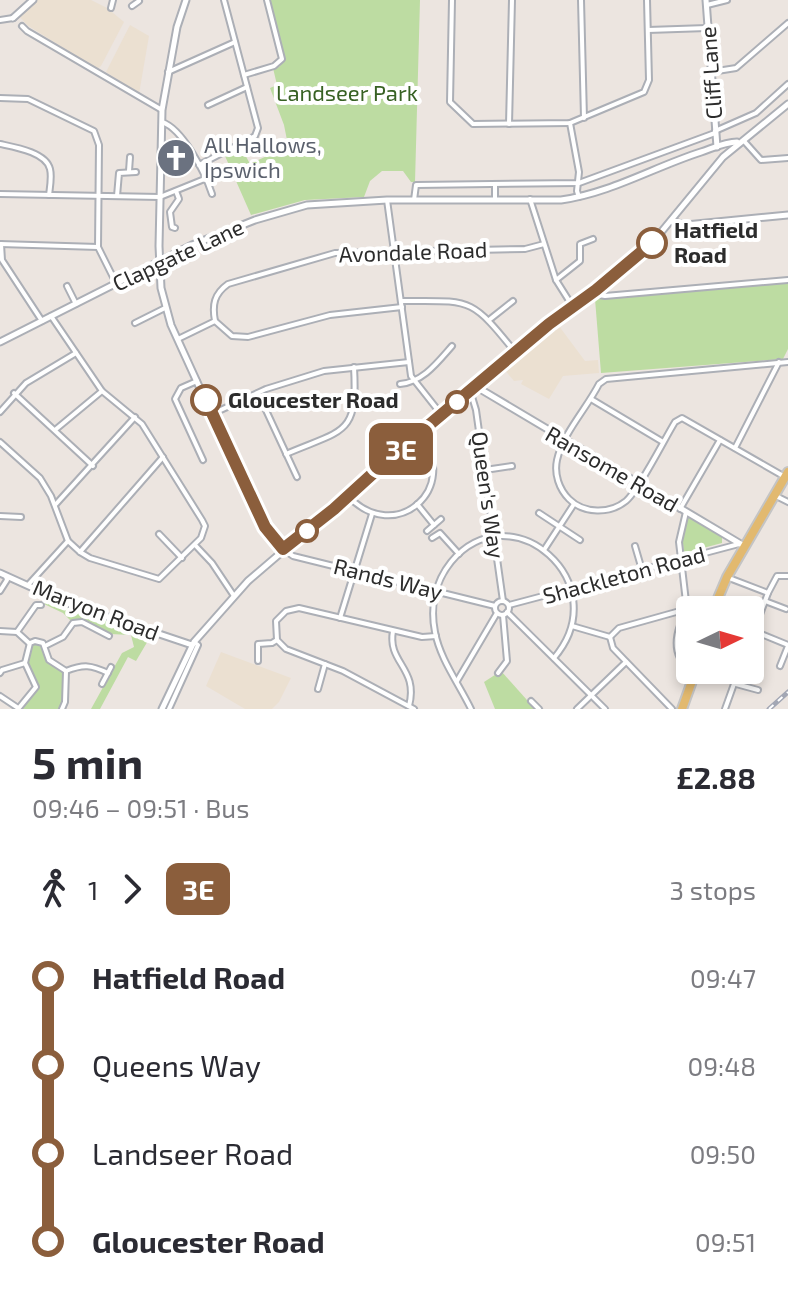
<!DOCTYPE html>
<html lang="en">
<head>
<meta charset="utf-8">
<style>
  :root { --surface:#fff; --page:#f2f2f3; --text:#2b2b33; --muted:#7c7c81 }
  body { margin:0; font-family:"Exo 2",sans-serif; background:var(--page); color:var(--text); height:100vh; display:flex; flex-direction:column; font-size:30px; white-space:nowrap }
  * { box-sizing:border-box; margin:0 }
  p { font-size:26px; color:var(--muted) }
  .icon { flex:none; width:44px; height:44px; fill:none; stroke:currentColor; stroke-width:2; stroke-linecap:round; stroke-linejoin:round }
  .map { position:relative; height:709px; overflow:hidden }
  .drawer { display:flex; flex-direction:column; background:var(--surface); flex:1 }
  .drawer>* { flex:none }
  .badge { padding:0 16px; border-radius:12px; font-size:28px; line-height:52px }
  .needle { width:52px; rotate:85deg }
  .fabs { position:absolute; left:676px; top:596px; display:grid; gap:16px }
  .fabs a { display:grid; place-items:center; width:88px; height:88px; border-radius:8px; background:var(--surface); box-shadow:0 4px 12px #0003; font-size:40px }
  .map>.badge { position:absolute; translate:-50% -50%; box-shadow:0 0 0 4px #fff }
  .legs { display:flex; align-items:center; gap:12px; height:88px; padding:0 32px; font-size:26px }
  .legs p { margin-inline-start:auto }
  .headline { display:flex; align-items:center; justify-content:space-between; height:136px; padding:0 32px }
  h1 { font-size:44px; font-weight:700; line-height:60px }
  ul { padding:0 32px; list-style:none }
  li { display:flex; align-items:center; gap:28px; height:88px; font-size:30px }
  li i { display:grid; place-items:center; width:12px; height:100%; margin:0 10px; background:currentColor }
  li i::after { content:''; width:20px; height:20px; margin:-10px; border:6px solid; border-radius:50%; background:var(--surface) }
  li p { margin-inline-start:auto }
  li:first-child i { background:linear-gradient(#0000 50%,currentColor 0) }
  li:last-child i { background:linear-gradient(currentColor 50%,#0000 0) }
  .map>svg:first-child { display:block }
</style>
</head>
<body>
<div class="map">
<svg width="788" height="709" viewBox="0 0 788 709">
  <rect width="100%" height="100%" fill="#ece5e0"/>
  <g fill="#ebe0d1">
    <path d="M34,0H91L107,8L124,22L101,66L98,68L87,63L27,25L20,17Z"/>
    <path d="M130,25L149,36L139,94L106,72Z"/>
    <path d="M556,322L585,361L598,360L599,373L563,376L549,399L521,384L523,380L514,381L502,367Z"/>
    <path d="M221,652L291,678L279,702L272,709H245L206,686Z"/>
  </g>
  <g fill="#bddca2">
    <path d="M269,0H420L415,182H411L403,171H382L370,181L364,197L305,200L251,215L225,156L241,147L250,164L269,155L289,150L284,125L270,88L277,85L273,68L279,67L284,60Z"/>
    <path d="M788,283V349L783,359L601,373L595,299Z"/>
    <path d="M686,516L722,537V543L684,553L682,534Z"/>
    <path d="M47,599L147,634L145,637L149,639L136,661L128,657L100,709H91L122,653L134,647L131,635L110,634L89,623L72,622L63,613L44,604Z"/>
    <path d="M32,642L43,643L49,660L66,671L65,702L62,709H18L36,687L25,663Z"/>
    <path d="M501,671L535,709H495L484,682Z"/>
  </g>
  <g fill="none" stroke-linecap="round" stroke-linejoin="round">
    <g stroke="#acafb6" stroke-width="8">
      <g id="minor">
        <path d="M452,0L450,102L473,124L570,123L644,92L649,80L647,0"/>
        <path d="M581,0L584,118"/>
        <path d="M707,5L727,0"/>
        <path d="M132,6L139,1"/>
        <path d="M111,8L113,0"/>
        <path d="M0,20L13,18"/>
        <path d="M22,26L27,31L162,110"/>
        <path d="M648,30L707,28"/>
        <path d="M168,72L235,42"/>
        <path d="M711,72L736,68L788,23"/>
        <path d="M244,75L274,66L282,59L267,0"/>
        <path d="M0,98L28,99L94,131L99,145L98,247L116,283"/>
        <path d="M208,105L247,87"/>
        <path d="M162,122C183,129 205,173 212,194"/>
        <path d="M570,123L579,172L577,191L579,197"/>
        <path d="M509,124L512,0"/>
        <path d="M715,131L756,113L788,84"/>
        <path d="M744,141L761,160L788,158"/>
        <path d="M0,144C14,147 46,152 50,169C52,177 50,187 49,195"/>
        <path d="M199,165L255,136L258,128L224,0"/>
        <path d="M129,171L130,157"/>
        <path d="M0,194L160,197L207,178"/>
        <path d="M117,196L119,173L136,172"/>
        <path d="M495,199V185"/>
        <path d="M530,199L556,280L573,307"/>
        <path d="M387,200L411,376L441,414"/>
        <path d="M414,200L416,185L579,183L715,133"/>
        <path d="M175,228L172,227L170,212L179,199L176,191"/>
        <path d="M0,244L98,247"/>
        <path d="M1,244L2,260L42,321"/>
        <path d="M556,280L580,261V244L593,239"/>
        <path d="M67,286L76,304"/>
        <path d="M596,290L599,295L605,296L788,280"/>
        <path d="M401,301C471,301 470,296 515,352"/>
        <path d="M489,320L513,301"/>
        <path d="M215,321L232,336L248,337L330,315L402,307"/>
        <path d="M135,323L165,308"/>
        <path d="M178,339L215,321C212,305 214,294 228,284L335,253L525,249L544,244"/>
        <path d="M197,381L181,388L175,399L203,460"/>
        <path d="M400,384C423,382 437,363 452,346"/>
        <path d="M470,390L476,410L503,601"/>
        <path d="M14,393L93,466"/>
        <path d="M258,393L297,477"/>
        <path d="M591,399L663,442"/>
        <path d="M0,412L26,383L76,353"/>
        <path d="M212,414L266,389L324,371L409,362"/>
        <path d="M55,430L102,391"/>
        <path d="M0,442L40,478L51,496L68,541L80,552L90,558L159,579L201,538L205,526L202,520L142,424L102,391L51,316"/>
        <path d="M735,448L779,362"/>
        <path d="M286,454C344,429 358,436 354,367"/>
        <path d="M485,470L512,466"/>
        <path d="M785,477L682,418L675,422C664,440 639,490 626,501C610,514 584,514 569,499C559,489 554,474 557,460C563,433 587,408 599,384L606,379L788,362"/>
        <path d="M348,496C395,546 462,489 420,434"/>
        <path d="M776,496L788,502"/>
        <path d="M56,504L135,417"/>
        <path d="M417,504L434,525"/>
        <path d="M680,509L720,440"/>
        <path d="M686,512L679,542L690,636"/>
        <path d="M539,513L580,540"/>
        <path d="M0,516L21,517"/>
        <path d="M427,531L441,519"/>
        <path d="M159,534L182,558"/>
        <path d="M432,538L440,533L459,554"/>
        <path d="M195,545L212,563L234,596"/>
        <path d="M635,546L642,570"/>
        <path d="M283,549L293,556L495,606"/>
        <path d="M544,550L574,504"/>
        <path d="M80,552L163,457"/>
        <path d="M729,578L768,593L777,576H788"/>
        <path d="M28,585L68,541"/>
        <path d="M0,591L7,580L6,576"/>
        <path d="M765,601L786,609"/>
        <circle cx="502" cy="608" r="7"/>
        <path d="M509,605L739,544"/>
        <path d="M687,610C675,632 669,656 693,672"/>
        <path d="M507,612L605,709"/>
        <path d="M340,618L372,514"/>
        <path d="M572,626L610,637"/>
        <path d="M0,631L17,632L29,643"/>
        <path d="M393,631C387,663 419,668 409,706"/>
        <path d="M754,631L788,645"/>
        <path d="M17,632L36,605H41"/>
        <path d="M610,637L613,648L672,709"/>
        <path d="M610,637L619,628L687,609"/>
        <path d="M750,641L768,593"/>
        <path d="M45,646L63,637L73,623L82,622L109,636"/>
        <path d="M258,661V644L272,643L277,640"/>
        <path d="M780,666L788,646"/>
        <path d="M66,671C84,664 91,665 108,673"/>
        <path d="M0,673L2,670L25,663"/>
        <path d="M498,673L507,661L503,615"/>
        <path d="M457,681L497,613"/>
        <path d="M102,684L111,667"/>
        <path d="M736,684L758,690"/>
        <path d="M318,689L325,664"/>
        <path d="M0,696L18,708"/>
        <path d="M531,701L539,709"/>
        <path d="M18,709L36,687L25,663L30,643L35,641L43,643L49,660L66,671L65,702L62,709"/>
        <path d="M169,709L198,645L194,642"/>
        <path d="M414,709L343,671L286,649L277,640L276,621L286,611L299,608L422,637L436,636"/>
        <path d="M471,709C459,684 440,659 435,632C430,607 435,582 451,562C511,490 618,583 554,658"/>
        <path d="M577,709L626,662"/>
        <path d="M725,709L739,670"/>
      </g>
    </g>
    <g stroke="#acafb6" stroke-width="9">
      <g id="tertiary">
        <path d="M186,0L177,27L162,110L159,246L161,288L171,325L256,511L271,537L283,549"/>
        <path d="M706,0L717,147"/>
        <path d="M13,18L33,0"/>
        <path d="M671,221L686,225L788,215"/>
        <path d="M0,342L192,245L255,220L307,205L387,200H561C611,193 654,167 701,152C713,148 725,142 737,142"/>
        <path d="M475,386L744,546"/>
        <path d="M0,573L64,602L192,645"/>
        <path d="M162,709L194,642L248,581L515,352L653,242L723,157L788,104"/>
      </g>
    </g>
    <g stroke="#c4c4c4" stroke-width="12">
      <g id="primary">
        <path d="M713,610L727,577L788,472"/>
        <path d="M682,709L696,670"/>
      </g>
    </g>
    <use href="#minor" stroke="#fff" stroke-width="4"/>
    <use href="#tertiary" stroke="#fff" stroke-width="5"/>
    <use href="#primary" stroke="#e2b96f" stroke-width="8"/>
    <g stroke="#a3a7b4" stroke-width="5">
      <path id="rail" d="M769,709L788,692"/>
    </g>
    <use href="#rail" stroke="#fff" stroke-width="2" stroke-dasharray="6" stroke-linecap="butt"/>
  </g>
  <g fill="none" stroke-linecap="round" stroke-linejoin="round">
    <g stroke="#fff" stroke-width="18">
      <path id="line-1" d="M206,400L265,527L283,549L334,509L391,457L549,324L596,290L652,243"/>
    </g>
    <use href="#line-1" stroke="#8b5e3c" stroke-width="12"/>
  </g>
  <defs>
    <g id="church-disc" transform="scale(2)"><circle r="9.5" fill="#6b7280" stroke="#fff"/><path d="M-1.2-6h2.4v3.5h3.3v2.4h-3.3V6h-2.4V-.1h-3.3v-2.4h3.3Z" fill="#fff"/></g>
  </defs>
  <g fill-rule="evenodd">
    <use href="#church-disc" x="176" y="158"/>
  </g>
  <g fill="#fff" stroke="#8b5e3c" stroke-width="4">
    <circle cx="652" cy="243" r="14"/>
    <circle cx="206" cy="400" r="14"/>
    <circle cx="457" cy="402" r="10"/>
    <circle cx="307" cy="531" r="10"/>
  </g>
  <g text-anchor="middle" stroke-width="8" stroke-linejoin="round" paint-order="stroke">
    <g font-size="22" fill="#2c2c2c" stroke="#fff">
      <text transform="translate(711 73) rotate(-94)" y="8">Cliff Lane</text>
      <text transform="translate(413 252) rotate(-2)" y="8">Avondale Road</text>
      <text transform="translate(178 255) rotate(-25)" y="8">Clapgate Lane</text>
      <text transform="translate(612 469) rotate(30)" y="8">Ransome Road</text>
      <text transform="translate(488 495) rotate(82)" y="8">Queen's Way</text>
      <text transform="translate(624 575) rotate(-15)" y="8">Shackleton Road</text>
      <text transform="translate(388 579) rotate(14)" y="8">Rands Way</text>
      <text transform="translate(96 610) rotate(21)" y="8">Maryon Road</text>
    </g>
    <g font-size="22" fill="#376123" stroke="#fff">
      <text x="347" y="101">Landseer Park</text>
    </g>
    <g font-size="22" fill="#5b616d" stroke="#fff" text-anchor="start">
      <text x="204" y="153">All Hallows,<tspan x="204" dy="25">Ipswich</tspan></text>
    </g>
    <g font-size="22" font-weight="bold" fill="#2c2c2c" stroke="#fff" text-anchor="start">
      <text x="674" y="238">Hatfield<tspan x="674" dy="25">Road</tspan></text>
      <text x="228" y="408">Gloucester Road</text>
    </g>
  </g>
</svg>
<div class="fabs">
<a><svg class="needle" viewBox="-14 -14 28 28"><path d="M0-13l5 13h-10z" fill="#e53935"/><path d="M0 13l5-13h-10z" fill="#7c7c81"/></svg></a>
</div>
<b class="badge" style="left:401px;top:449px;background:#8b5e3c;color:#fff">3E</b>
</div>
<section class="drawer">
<div class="headline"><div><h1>5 min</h1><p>09:46 – 09:51 · Bus</p></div><b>£2.88</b></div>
<div class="legs"><svg class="icon" aria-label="walk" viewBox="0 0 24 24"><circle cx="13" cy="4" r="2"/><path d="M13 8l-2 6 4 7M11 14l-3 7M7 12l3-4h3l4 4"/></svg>1<svg class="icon" aria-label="forward" viewBox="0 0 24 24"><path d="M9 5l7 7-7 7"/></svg><b class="badge" style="background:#8b5e3c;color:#fff">3E</b><p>3 stops</p></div>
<ul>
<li><i style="color:#8b5e3c"></i><b>Hatfield Road</b><p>09:47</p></li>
<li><i style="color:#8b5e3c"></i><span>Queens Way</span><p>09:48</p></li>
<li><i style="color:#8b5e3c"></i><span>Landseer Road</span><p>09:50</p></li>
<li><i style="color:#8b5e3c"></i><b>Gloucester Road</b><p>09:51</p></li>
</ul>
</section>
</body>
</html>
